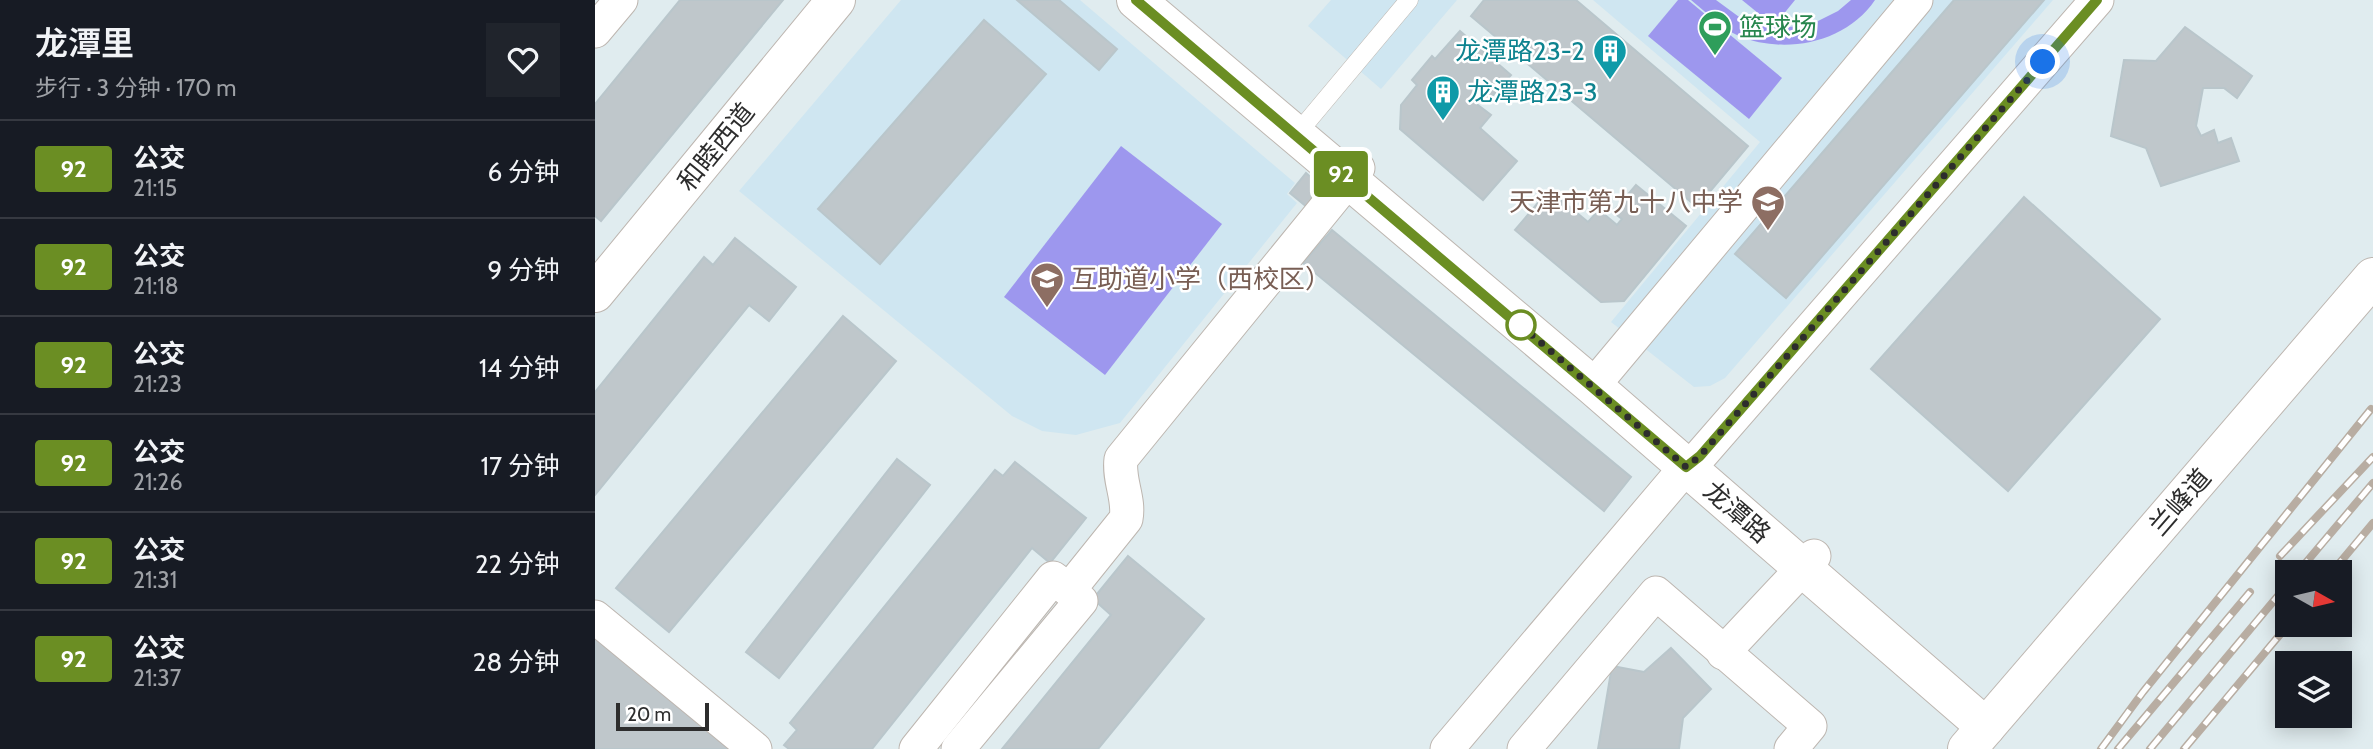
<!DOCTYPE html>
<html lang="zh">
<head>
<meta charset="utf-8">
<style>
  :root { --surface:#171b24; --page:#20242c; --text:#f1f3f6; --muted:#9ea1a6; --line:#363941 }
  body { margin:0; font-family:Cabin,"Noto Sans SC",sans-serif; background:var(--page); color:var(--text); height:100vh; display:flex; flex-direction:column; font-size:26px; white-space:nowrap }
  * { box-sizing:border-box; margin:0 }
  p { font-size:23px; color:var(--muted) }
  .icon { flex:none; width:38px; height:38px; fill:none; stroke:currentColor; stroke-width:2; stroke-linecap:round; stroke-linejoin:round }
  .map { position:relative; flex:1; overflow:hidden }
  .details { display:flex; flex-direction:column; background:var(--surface); width:595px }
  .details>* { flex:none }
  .badge { padding:0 14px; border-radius:5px; font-size:24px; line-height:46px }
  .needle { width:46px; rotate:98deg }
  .controls { position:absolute; left:1680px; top:560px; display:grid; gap:14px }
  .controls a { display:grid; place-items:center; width:77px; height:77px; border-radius:0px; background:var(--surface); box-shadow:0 4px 18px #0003; font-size:35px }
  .scale { position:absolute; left:21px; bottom:18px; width:93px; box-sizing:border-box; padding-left:7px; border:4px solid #2d2d2d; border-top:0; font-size:19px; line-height:24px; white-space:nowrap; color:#2d2d2d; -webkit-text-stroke:5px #fff; paint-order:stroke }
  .you { position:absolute; width:35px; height:35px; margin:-18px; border:5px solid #fff; border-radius:50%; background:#1a73e8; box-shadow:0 0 0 10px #1a73e833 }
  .map>.badge { position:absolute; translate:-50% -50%; box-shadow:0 0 0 4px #fff }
  .round { display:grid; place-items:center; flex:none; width:74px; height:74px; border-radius:0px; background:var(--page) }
  .headline { display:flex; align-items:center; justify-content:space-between; height:119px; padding:0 35px }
  h1 { font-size:33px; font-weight:600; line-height:52px }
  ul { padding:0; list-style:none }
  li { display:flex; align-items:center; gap:21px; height:98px; padding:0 35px; border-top:2px solid var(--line) }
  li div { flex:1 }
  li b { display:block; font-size:26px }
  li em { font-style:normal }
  li .badge { min-width:77px; font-weight:700; text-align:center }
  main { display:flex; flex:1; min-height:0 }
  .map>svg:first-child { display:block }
</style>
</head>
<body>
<main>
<section class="details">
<div class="headline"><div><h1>龙潭里</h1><p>步行 · 3 分钟 · 170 m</p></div><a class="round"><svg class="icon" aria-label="heart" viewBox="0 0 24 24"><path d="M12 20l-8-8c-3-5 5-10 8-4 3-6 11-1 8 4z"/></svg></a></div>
<ul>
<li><span class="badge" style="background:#6b8e23;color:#fff">92</span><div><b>公交</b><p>21:15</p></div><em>6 分钟</em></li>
<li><span class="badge" style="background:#6b8e23;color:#fff">92</span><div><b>公交</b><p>21:18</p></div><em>9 分钟</em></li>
<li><span class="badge" style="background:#6b8e23;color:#fff">92</span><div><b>公交</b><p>21:23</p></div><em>14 分钟</em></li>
<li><span class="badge" style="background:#6b8e23;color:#fff">92</span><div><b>公交</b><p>21:26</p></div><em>17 分钟</em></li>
<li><span class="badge" style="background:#6b8e23;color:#fff">92</span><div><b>公交</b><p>21:31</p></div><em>22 分钟</em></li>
<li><span class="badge" style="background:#6b8e23;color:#fff">92</span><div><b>公交</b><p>21:37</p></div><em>28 分钟</em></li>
</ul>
</section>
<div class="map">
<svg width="1778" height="749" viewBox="0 0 1778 749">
  <rect width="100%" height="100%" fill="#e0ecef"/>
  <g fill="#cfe6f1">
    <path d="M306,0H485L700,183L692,194L702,203L525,423L481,435L447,431L417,416L144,191Z"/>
    <path d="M736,0H862L786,89L713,26Z"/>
    <path d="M998,0H1458L1130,378L1115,386L1099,387L1016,322L1165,142Z"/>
  </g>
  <g fill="#9d97ee">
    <path d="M1083,0H1093L1187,78L1154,119L1053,36Z"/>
    <path d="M1096,0H1121L1151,22L1183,28L1204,26L1223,21L1243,11L1256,0H1280C1251,43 1190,55 1144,36C1126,28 1111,12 1096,0Z"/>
    <path d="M1147,0H1200L1179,26Z"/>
    <path d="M526,146L627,224L510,375L409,297Z"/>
  </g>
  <g fill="#bfc7cb" stroke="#b9c6cb" stroke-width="2">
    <path d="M85,0H188L6,221L0,216V104Z"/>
    <path d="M422,0H464L522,49L504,70Z"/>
    <path d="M889,0H981L1153,146L1102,207L876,16Z"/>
    <path d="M1359,0H1449L1191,298L1140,254Z"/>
    <path d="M389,20L451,74L285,264L223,209Z"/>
    <path d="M1590,27L1657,76L1642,98L1629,88H1608L1601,126L1606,136L1619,130L1623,143L1636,138L1644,161L1566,186L1551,148L1516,136L1529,60L1561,61Z"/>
    <path d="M865,31L916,75L892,102L884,96L879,102L896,115L885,128L922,161L888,200L805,129L806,105L822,85L817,80L837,56L840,59Z"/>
    <path d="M711,173L728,188L712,207L695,193Z"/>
    <path d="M1041,185L1091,226L1029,301L1006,302L920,230L954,190L993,222L1004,210L1022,225L1027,219L1018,212Z"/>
    <path d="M1429,197L1565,319L1413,491L1276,369Z"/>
    <path d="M737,230L1036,477L1009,511L708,263Z"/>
    <path d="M140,238L201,287L174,321L154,305L0,495V392L109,257L118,265Z"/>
    <path d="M248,316L301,361L74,632L21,588Z"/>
    <path d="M302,459L335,485L184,678L151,652Z"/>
    <path d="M420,462L491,518L455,563L437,548L277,749H194L189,745L202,730L195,723L400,470L408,476Z"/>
    <path d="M533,556L609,619L503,749H407L516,615L498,599Z"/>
    <path d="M0,628L141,749H0Z"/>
    <path d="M1076,648L1116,689L1088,718L1084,749H1003L1017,666L1049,672Z"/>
  </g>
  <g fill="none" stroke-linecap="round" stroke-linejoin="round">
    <g stroke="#bdb6b0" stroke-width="19">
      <path id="service" d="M701,135L814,0"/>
    </g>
    <g stroke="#bdb6b0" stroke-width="35">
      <g id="minor">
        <path d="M0,31L26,0"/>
        <path d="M998,386L1321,0"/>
        <path d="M0,617L160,749"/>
        <path d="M1128,653L1219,556"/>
        <path d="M321,749L458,578L474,590"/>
        <path d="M363,749L486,601L474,590L531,519C535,499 523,480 526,459L763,168"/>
        <path d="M852,749L1091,467L1105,456L1502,0"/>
        <path d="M929,749L1061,593L1215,726L1196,749"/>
      </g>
    </g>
    <g stroke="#bdb6b0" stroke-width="40">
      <g id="tertiary">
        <path d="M541,0L998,386L1391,727"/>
        <path d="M0,293L241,0"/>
      </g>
    </g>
    <g stroke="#bdb6b0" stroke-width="40">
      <path id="secondary" d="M1372,749L1778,277"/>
    </g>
    <use href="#service" stroke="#fff" stroke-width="18"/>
    <use href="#minor" stroke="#fff" stroke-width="33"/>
    <use href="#tertiary" stroke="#fff" stroke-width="38"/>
    <use href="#secondary" stroke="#fff" stroke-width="38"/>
    <g stroke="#b8ada2" stroke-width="8">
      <g id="rail">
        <path d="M1685,556L1778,457"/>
        <path d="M1703,572L1778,483"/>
        <path d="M1737,572L1778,523"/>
        <path d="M1506,749L1548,692L1776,409"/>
        <path d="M1523,749L1655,592"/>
        <path d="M1555,749L1692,585"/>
        <path d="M1589,749L1693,625"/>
      </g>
    </g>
    <use href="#rail" stroke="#fff" stroke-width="5" stroke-dasharray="16" stroke-linecap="butt"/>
  </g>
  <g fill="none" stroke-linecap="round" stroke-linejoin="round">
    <g stroke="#fff" stroke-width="16">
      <path id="line" d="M541,0L1091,467L1105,456L1502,0"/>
    </g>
    <use href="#line" stroke="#6b8e23" stroke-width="10"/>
    <path stroke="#2d2d2d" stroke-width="7" stroke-dasharray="0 12.6" d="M926,325L917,318L1091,467L1105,456L1448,62"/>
  </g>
  <defs>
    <g id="stadium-pin" transform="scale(1.75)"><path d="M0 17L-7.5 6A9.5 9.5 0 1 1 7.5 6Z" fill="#2e9e5b" stroke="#fff"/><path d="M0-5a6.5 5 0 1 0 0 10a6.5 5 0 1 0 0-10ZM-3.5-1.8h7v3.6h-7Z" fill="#fff"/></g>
    <g id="building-pin" transform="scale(1.75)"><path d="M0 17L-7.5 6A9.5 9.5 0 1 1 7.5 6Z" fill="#0f9aa8" stroke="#fff"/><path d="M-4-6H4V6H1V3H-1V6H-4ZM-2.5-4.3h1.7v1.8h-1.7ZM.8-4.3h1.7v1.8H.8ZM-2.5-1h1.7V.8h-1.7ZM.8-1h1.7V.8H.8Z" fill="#fff"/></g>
    <g id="school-pin" transform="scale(1.75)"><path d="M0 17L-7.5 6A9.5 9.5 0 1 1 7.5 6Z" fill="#8d6e63" stroke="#fff"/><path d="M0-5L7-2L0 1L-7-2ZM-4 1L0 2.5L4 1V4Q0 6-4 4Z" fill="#fff"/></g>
  </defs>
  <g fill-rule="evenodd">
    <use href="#stadium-pin" x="1120" y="27"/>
    <use href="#building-pin" x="1015" y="51"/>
    <use href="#building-pin" x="848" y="92"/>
    <use href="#school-pin" x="1173" y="202"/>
    <use href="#school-pin" x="452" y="279"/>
  </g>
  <circle fill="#fff" stroke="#6b8e23" stroke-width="3.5" cx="926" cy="325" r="14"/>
  <g text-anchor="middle" stroke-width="5" stroke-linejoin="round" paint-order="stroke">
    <g font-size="26" fill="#27864d" stroke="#fff" text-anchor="start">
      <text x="1144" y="36">篮球场</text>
    </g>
    <g font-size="26" fill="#0d838f" stroke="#fff" text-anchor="end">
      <text x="990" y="60">龙潭路23-2</text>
      <text x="872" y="101" text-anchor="start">龙潭路23-3</text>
    </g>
    <g font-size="26" fill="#2d2d2d" stroke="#fff">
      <text transform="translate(121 147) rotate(-51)" y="9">和睦西道</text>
      <text transform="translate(1585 502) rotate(-49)" y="9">兰峰道</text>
      <text transform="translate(1142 512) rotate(41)" y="9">龙潭路</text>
    </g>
    <g font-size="26" fill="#785e54" stroke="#fff" text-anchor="end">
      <text x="1148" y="211">天津市第九十八中学</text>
      <text x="476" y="288" text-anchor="start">互助道小学（西校区）</text>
    </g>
  </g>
</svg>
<div class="controls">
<a><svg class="needle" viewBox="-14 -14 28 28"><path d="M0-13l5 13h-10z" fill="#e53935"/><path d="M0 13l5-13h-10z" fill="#9ea1a6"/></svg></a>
<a><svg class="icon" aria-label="layers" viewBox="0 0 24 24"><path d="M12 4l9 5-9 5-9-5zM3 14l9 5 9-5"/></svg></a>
</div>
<div class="scale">20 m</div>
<div class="you" style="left:1448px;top:62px"></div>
<b class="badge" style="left:746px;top:174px;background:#6b8e23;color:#fff">92</b>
</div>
</main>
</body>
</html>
